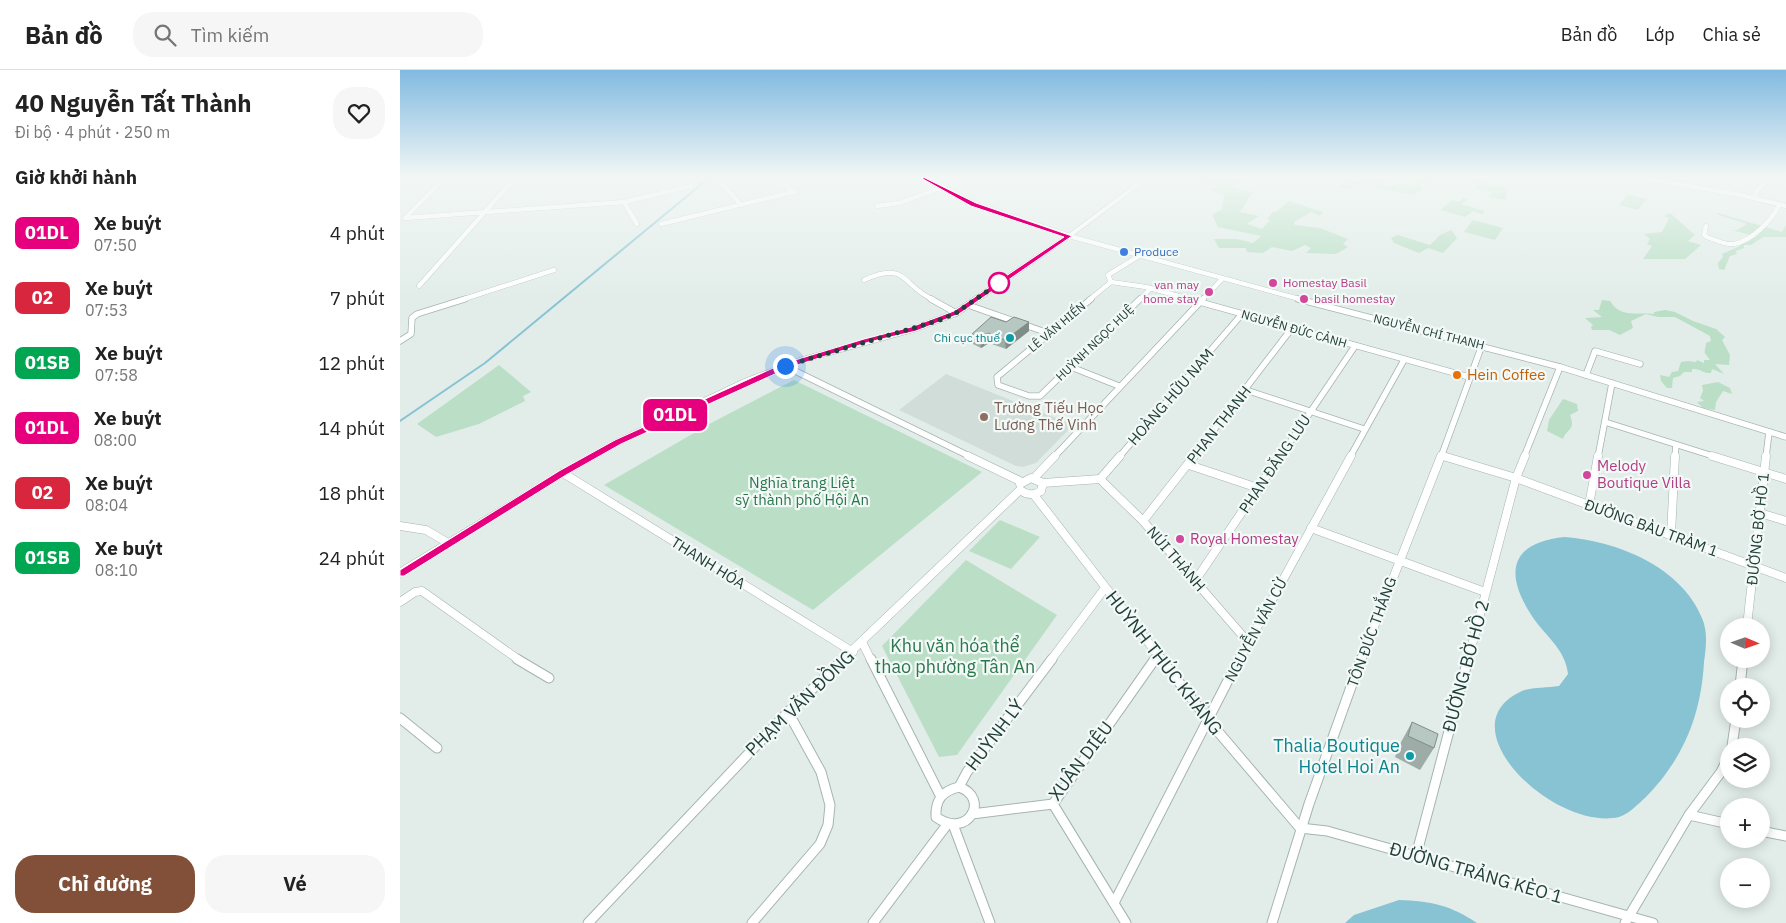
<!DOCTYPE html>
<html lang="vi">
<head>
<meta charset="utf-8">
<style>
  :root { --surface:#fff; --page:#f6f6f6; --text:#222; --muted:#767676; --line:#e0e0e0; --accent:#825039 }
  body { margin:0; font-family:"IBM Plex Sans",sans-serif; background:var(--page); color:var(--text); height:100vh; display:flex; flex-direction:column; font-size:19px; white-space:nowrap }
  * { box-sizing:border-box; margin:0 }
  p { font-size:16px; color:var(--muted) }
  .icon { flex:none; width:28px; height:28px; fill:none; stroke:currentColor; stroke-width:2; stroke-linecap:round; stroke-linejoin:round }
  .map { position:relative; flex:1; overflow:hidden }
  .sheet { display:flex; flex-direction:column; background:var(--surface); width:400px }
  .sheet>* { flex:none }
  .badge { padding:0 10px; border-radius:8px; font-size:18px; line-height:32px }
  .needle { width:32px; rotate:92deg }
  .buttons { position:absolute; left:1320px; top:548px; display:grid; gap:10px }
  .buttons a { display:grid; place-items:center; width:50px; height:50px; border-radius:50%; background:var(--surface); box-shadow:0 2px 12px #0003; font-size:25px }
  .you { position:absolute; width:25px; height:25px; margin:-12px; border:4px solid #fff; border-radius:50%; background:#1a73e8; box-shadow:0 0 0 8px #1a73e833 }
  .map>.badge { position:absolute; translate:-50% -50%; box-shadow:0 0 0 2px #fff }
  h2 { padding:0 15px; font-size:19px; line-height:45px }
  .round { display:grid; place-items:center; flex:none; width:52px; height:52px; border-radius:20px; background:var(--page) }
  .overview { display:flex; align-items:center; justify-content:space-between; height:85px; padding:0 15px }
  h1 { font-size:24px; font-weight:800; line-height:38px }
  .button { display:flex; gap:10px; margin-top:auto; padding:10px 15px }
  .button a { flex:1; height:58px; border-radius:20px; background:var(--accent); color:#fff; font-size:20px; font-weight:800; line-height:58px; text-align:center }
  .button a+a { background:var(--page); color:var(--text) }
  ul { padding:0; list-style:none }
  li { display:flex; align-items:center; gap:15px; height:65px; padding:0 15px }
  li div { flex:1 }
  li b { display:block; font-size:19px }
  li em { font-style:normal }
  li .badge { min-width:55px; font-weight:700; text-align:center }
  header { display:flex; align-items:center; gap:30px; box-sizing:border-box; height:70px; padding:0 25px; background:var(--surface); border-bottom:1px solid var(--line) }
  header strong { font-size:24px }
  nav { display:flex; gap:28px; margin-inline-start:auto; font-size:18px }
  .search { width:350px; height:45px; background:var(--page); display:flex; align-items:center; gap:12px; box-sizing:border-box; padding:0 18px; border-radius:20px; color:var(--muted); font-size:19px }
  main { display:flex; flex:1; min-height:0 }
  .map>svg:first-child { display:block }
</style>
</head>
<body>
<header>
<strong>Bản đồ</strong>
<div class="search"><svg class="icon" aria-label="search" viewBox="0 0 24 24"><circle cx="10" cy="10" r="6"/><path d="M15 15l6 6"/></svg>Tìm kiếm</div>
<nav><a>Bản đồ</a><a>Lớp</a><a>Chia sẻ</a></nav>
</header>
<main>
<section class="sheet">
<div class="overview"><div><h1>40 Nguyễn Tất Thành</h1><p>Đi bộ · 4 phút · 250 m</p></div><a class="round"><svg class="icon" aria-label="heart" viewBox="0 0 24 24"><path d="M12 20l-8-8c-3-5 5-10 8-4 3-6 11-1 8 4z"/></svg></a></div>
<h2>Giờ khởi hành</h2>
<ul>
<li><span class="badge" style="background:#e6007e;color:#fff">01DL</span><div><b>Xe buýt</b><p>07:50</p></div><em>4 phút</em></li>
<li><span class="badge" style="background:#d7263d;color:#fff">02</span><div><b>Xe buýt</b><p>07:53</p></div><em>7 phút</em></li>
<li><span class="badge" style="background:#00a651;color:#fff">01SB</span><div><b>Xe buýt</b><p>07:58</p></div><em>12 phút</em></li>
<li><span class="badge" style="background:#e6007e;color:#fff">01DL</span><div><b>Xe buýt</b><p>08:00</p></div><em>14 phút</em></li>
<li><span class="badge" style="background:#d7263d;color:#fff">02</span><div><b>Xe buýt</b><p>08:04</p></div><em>18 phút</em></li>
<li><span class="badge" style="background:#00a651;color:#fff">01SB</span><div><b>Xe buýt</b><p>08:10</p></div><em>24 phút</em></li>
</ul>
<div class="button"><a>Chỉ đường</a><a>Vé</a></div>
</section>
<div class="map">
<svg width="1386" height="853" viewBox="0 0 1386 853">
  <rect width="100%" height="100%" fill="#e2ede9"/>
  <path fill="#d0ddd8" d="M546,304L673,355L636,393L623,397L616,396L499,340Z"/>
  <g fill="#badfc6">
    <path d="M804,108H837L839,112L831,117L853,122L840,142L859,146L847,154L862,159L870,150L867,149L873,142H876L889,131L923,142L919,146L911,142L894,152L895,155L920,158L948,169L943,174L948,177L936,184L906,183L911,178L905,175L892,181L872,177L863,183L847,182L846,178H819L814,169H837L853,173L861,166L818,157L812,145L822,139L824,125L811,120L818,115H805Z"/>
    <path d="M963,108H977C979,115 993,118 1000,113L1012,115L1021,108H1034L1028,113L1023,112L1020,115L1023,119L1014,125L980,119L964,113L949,119L937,117L946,109L956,113Z"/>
    <path d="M1069,109L1108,118L1106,130L1089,127L1091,122L1075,118L1078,114L1068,112Z"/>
    <path d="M1228,125L1247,129L1238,140L1219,135Z"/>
    <path d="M1063,128L1068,129L1061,134L1084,141L1083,144L1074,142L1075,140L1065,147L1040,140L1052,130L1059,132Z"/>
    <path d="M1270,143L1295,165L1288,171L1301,175L1285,189H1243L1252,176L1247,174L1250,169L1244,164L1262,162L1269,148L1264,146Z"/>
    <path d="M1318,143L1382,162L1386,155V167H1363L1351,175H1344V178L1336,181L1337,184L1330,186L1324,200L1319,199L1318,193L1323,187L1322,184L1340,176L1339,174L1344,168H1349L1350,165L1332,160H1337L1347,154L1316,144Z"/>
    <path d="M1073,150L1103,158L1095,170L1064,162Z"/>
    <path d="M1051,160L1057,168L1043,183L1028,178L1019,183L994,173L991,168L998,165L1030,175L1040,165Z"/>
    <path d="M1202,230L1210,231C1220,248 1237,242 1254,244V242L1265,240L1275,242L1293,251L1316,259L1325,267L1322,270L1330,285L1329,295L1315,294L1324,304L1312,299L1311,303C1304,304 1300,298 1292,299V302H1284L1280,306L1273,308L1272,318H1267L1261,311L1260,305L1269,307L1272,302L1278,301L1281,292L1288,291L1296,292L1297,290L1304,293V290H1310C1302,279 1305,285 1306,273L1311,271L1310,266L1275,247H1258L1246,244L1231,251L1233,258L1220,265L1209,260H1192L1191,257L1193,255L1185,248L1202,247L1193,240H1199Z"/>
    <path d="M99,295L131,322L123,326L125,331L79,354L36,367L17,354Z"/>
    <path d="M394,310L582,402L413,540L204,415L313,352Z"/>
    <path d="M1318,312L1330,318L1332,324L1323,321L1316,332L1315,340L1303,338L1297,332L1304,331L1300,328L1303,321L1302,315Z"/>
    <path d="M1163,329L1177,334L1178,341L1170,345C1176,361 1167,358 1163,369L1147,361L1149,350Z"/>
    <path d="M600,450L640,467L611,499L569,481Z"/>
    <path d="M566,490L657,545L557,685L539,687L482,576Z"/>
  </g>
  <g fill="#88c3d4">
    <path d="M1165,467C1216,471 1281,496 1302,548C1308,562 1306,577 1304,592C1301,646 1283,689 1246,727C1238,734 1229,744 1219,747C1155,762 1043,656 1122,621C1132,617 1147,618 1159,616L1168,604C1165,577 1143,565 1130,543C1103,500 1113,472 1165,467Z"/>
    <path d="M999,830C1031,831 1050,835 1077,853H945L954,845Z"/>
  </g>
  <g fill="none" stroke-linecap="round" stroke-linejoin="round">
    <path stroke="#88c3d4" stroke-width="2" d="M0,351L85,293L309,108"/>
    <g stroke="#a4b5b1" stroke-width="5">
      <g id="minor-far3">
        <path d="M45,108L5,148L224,132L291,116"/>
        <path d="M378,108L395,123"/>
        <path d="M1242,108L1336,124L1386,136"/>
        <path d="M319,110L341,135"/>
        <path d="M313,112L327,108"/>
        <path d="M1354,128L1358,119L1366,112"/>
        <path d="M224,132L237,154"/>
        <path d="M477,136L499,133L541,118"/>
        <path d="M261,154L393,122"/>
        <path d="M1306,156L1304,165L1307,167C1315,170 1325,175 1334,174C1352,171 1372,150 1379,135"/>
        <path d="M669,166L903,230"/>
        <path d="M464,210C508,190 501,216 534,230"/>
        <path d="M711,212L708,205L739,186"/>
        <path d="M19,216L115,108"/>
        <path d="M61,230L154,200"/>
        <path d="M689,230L711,212L746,217L793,230"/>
        <path d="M739,230L750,219"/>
        <path d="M802,230L822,209"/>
      </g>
    </g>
    <g stroke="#a4b5b1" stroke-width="7">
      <g id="minor-far2">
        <path d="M531,229L556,243"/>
        <path d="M691,229L597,307L598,315L629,326H640L740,229"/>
        <path d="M789,229L1069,307"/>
        <path d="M898,229L1160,297L1386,367"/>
        <path d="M568,235L648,263"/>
        <path d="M0,271L11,264L12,248L17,244L65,229"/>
        <path d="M385,296L571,387"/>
        <path d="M671,297L719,316"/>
        <path d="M1186,305L1195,281L1240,294"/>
        <path d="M846,320L964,359"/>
        <path d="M1205,352L1316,387"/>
        <path d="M1041,385L1047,387"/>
        <path d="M654,387L803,229"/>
        <path d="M719,387L842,244"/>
        <path d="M793,387L892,258"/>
        <path d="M880,387L955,276"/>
        <path d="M950,387L1004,290"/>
        <path d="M1041,387L1082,275"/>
        <path d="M1124,387L1160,297"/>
        <path d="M1198,387L1212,313"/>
        <path d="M1275,387L1276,375"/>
        <path d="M1366,387L1369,362"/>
      </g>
    </g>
    <g stroke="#a4b5b1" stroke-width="9">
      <g id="minor-far1">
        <path d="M568,386L622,412"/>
        <path d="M1043,386L1116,408L1386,508"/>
        <path d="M1312,386L1386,409"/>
        <path d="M789,395L858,418"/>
        <path d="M163,403L453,582"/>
        <path d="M634,408L655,386"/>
        <path d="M700,409L743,451L848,572"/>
        <path d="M700,409L720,386"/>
        <path d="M620,414L631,408L643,413L700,409"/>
        <path d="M620,420C627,425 633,426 641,421L643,413"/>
        <path d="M634,425L762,590"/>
        <path d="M1189,435L1198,386"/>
        <path d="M1360,443L1386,451"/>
        <path d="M743,451L794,386"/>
        <path d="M0,456L26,460L48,473"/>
        <path d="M911,458L1085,522"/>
        <path d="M1271,464L1275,386"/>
        <path d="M795,511L880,386"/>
        <path d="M0,532L15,522L22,521L119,590"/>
        <path d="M1347,556L1366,386"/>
        <path d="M462,572L471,590"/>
        <path d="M442,590L620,420"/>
        <path d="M651,590L705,518"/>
        <path d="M754,590L758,585"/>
        <path d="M839,590L951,386"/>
        <path d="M961,590L1041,386"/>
        <path d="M1068,590L1116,408L1125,386"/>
      </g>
    </g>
    <g stroke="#a4b5b1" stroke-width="11">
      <g id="minor">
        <path d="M117,589L149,608"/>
        <path d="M471,589L540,725"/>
        <path d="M761,589L809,651L900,758L927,761L1253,853"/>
        <path d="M1340,616L1343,589"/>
        <path d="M0,648L37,678"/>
        <path d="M1332,676L1336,649"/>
        <path d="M559,717L567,702L652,589"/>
        <path d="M559,717C591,728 568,770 536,747C535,730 542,721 559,717Z"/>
        <path d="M653,734L726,853"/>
        <path d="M572,744L653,734L755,589"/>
        <path d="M1289,745L1329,754"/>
        <path d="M554,757L590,853"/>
        <path d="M1361,761L1386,766"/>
        <path d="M1016,786L1068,589"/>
        <path d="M714,833L839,589"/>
        <path d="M188,853L388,642L444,589"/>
        <path d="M352,853L420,774L428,755L430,735L421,702L388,642"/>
        <path d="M473,853L546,756"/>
        <path d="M872,853L909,734L961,589"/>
        <path d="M1225,853L1289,745L1321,702L1329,686"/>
      </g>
    </g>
    <g stroke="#a4b5b1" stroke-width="6">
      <path id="tertiary" d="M525,108L574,134L669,166"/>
    </g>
    <g stroke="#a0b9b2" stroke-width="1">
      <path id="secondary" d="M743,108H750L671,167L559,245L517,261L405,292L350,313L221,374L166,405L0,507V498L160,401L215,370L344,309L399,288L511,257L553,241L667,165Z"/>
    </g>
    <use href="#minor-far3" stroke="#fff" stroke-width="4.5"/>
    <use href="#minor-far2" stroke="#fff" stroke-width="5.5"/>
    <use href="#minor-far1" stroke="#fff" stroke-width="8"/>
    <use href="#minor" stroke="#fff" stroke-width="9"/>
    <use href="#tertiary" stroke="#fff" stroke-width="5.5"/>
    <use href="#secondary" fill="#fff" fill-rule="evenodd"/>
  </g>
  <g fill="#9daca7">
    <path d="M606,252L629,261L606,279L589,273L581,278L573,274L572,264Z"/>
    <path d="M1012,652L1034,678L1020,700L995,687L1000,674Z"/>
  </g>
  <g fill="#808c88">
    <path d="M629,252V261L606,279L605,270Z"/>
    <path d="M588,263L589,273L581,278L580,268Z"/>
  </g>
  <g fill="#b7c8c2" stroke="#808c88">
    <path d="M591,247L606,252L614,247L629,252L605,270L588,263L580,268L572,264Z"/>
    <path d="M1012,652L1038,664L1034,678L1008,666Z"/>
  </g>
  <linearGradient id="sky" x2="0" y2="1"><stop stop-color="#81bae0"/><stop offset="0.47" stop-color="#f2f7f5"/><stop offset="1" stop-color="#f2f7f5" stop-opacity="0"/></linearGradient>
  <rect width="1386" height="228" fill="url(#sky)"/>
  <path fill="#e6007e" stroke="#fff" d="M523,107L576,133L672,166L559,244L516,261L469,272L388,298L221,374L166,405L4,506H0V500L159,401L215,370L382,294L464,269L511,257L554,241L664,167L571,136L523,109Z"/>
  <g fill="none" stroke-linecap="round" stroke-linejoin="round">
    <path stroke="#213f39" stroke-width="5" stroke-dasharray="0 9" d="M385,296L537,251L556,243L599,213"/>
  </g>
  <circle fill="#3f7fe0" stroke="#f3f9f6" stroke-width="2" cx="724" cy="182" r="5"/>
  <circle fill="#fff" stroke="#e6007e" stroke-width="2.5" cx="599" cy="213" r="10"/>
  <g fill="#d1479c" stroke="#f3f9f6" stroke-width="2">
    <circle cx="873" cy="213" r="5"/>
    <circle cx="809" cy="222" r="5"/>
    <circle cx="904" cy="229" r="5"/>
    <circle cx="1187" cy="405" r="5"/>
    <circle cx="780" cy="469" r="5"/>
  </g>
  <g fill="#0f9aa8" stroke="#f3f9f6" stroke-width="2">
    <circle cx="610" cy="268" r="5"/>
    <circle cx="1010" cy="686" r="5"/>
  </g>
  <circle fill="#e8710a" stroke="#f3f9f6" stroke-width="2" cx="1057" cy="305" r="5"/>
  <circle fill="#8d6e63" stroke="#f3f9f6" stroke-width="2" cx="584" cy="347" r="5"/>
  <g text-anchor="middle" stroke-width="4.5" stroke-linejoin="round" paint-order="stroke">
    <g font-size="12" fill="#366cbe" stroke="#f3f9f6" text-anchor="start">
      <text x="734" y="186">Produce</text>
    </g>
    <g font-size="12" fill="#b23c85" stroke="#f3f9f6" text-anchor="start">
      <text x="883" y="217">Homestay Basil</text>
      <text x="799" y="219" text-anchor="end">van may<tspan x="799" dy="14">home stay</tspan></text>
      <text x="914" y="233">basil homestay</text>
    </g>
    <g font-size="12" fill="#213f39" stroke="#f3f9f6">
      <text transform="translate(657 257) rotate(-40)" y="4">LÊ VĂN HIẾN</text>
      <text transform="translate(894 259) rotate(16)" y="4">NGUYỄN ĐỨC CẢNH</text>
      <text transform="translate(1029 262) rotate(14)" y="4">NGUYỄN CHÍ THANH</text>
      <text transform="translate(695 273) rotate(-44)" y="4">HUỲNH NGỌC HUỆ</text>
    </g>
    <g font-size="12" fill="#0d838f" stroke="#f3f9f6" text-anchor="end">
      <text x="600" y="272">Chi cục thuế</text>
    </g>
    <g font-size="15" fill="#c56008" stroke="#f3f9f6" text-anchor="start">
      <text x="1067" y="310">Hein Coffee</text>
    </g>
    <g font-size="15" fill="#213f39" stroke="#f3f9f6">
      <text transform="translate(771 327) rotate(-49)" y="5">HOÀNG HỮU NAM</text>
      <text transform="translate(819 355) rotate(-52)" y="5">PHAN THANH</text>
      <text transform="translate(875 394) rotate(-56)" y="5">PHAN ĐĂNG LƯU</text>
      <text transform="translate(1251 458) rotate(20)" y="5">ĐƯỜNG BÀU TRÀM 1</text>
      <text transform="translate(1358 459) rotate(-84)" y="5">ĐƯỜNG BỜ HỒ 1</text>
      <text transform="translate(776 489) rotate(49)" y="5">NÚI THÀNH</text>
      <text transform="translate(308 493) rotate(32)" y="5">THANH HÓA</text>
      <text transform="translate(856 560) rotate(-62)" y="5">NGUYỄN VĂN CỪ</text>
      <text transform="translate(972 562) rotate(-70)" y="5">TÔN ĐỨC THẮNG</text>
    </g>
    <g font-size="15" fill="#785e54" stroke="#f3f9f6" text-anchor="start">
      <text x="594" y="343">Trường Tiếu Học<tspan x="594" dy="17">Lương Thế Vinh</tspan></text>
    </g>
    <g font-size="15" fill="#b23c85" stroke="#f3f9f6" text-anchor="start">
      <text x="1197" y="401">Melody<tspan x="1197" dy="17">Boutique Villa</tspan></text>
      <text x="790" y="474">Royal Homestay</text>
    </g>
    <g font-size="15" fill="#2a774d" stroke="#f3f9f6">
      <text x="402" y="418">Nghĩa trang Liệt<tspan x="402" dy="17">sỹ thành phố Hội An</tspan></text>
    </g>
    <g font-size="18" fill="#2a774d" stroke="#f3f9f6">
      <text x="555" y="582">Khu văn hóa thể<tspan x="555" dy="21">thao phường Tân An</tspan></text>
    </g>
    <g font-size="18" fill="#213f39" stroke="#f3f9f6">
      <text transform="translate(764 593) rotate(52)" y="6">HUỲNH THÚC KHÁNG</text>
      <text transform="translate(1066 596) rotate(-75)" y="6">ĐƯỜNG BỜ HỒ 2</text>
      <text transform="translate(400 633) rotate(-44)" y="6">PHẠM VĂN ĐỒNG</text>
      <text transform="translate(595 665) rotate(-53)" y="6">HUỲNH LÝ</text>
      <text transform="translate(681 691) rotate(-53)" y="6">XUÂN DIỆU</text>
      <text transform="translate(1076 803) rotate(16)" y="6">ĐƯỜNG TRẢNG KÈO 1</text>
    </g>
    <g font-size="18" fill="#0d838f" stroke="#f3f9f6" text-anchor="end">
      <text x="1000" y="682">Thalia Boutique<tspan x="1000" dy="21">Hotel Hoi An</tspan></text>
    </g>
  </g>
</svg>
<div class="buttons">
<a><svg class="needle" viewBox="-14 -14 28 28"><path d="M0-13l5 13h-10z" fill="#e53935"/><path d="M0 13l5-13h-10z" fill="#767676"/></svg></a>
<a><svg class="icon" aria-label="locate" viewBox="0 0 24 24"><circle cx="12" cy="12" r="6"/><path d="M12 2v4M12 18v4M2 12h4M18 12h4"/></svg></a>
<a><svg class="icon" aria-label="layers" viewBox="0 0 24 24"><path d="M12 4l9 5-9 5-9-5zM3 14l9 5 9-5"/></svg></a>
<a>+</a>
<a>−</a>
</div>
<div class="you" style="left:385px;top:296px"></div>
<b class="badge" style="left:275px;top:345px;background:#e6007e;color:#fff">01DL</b>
</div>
</main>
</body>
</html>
